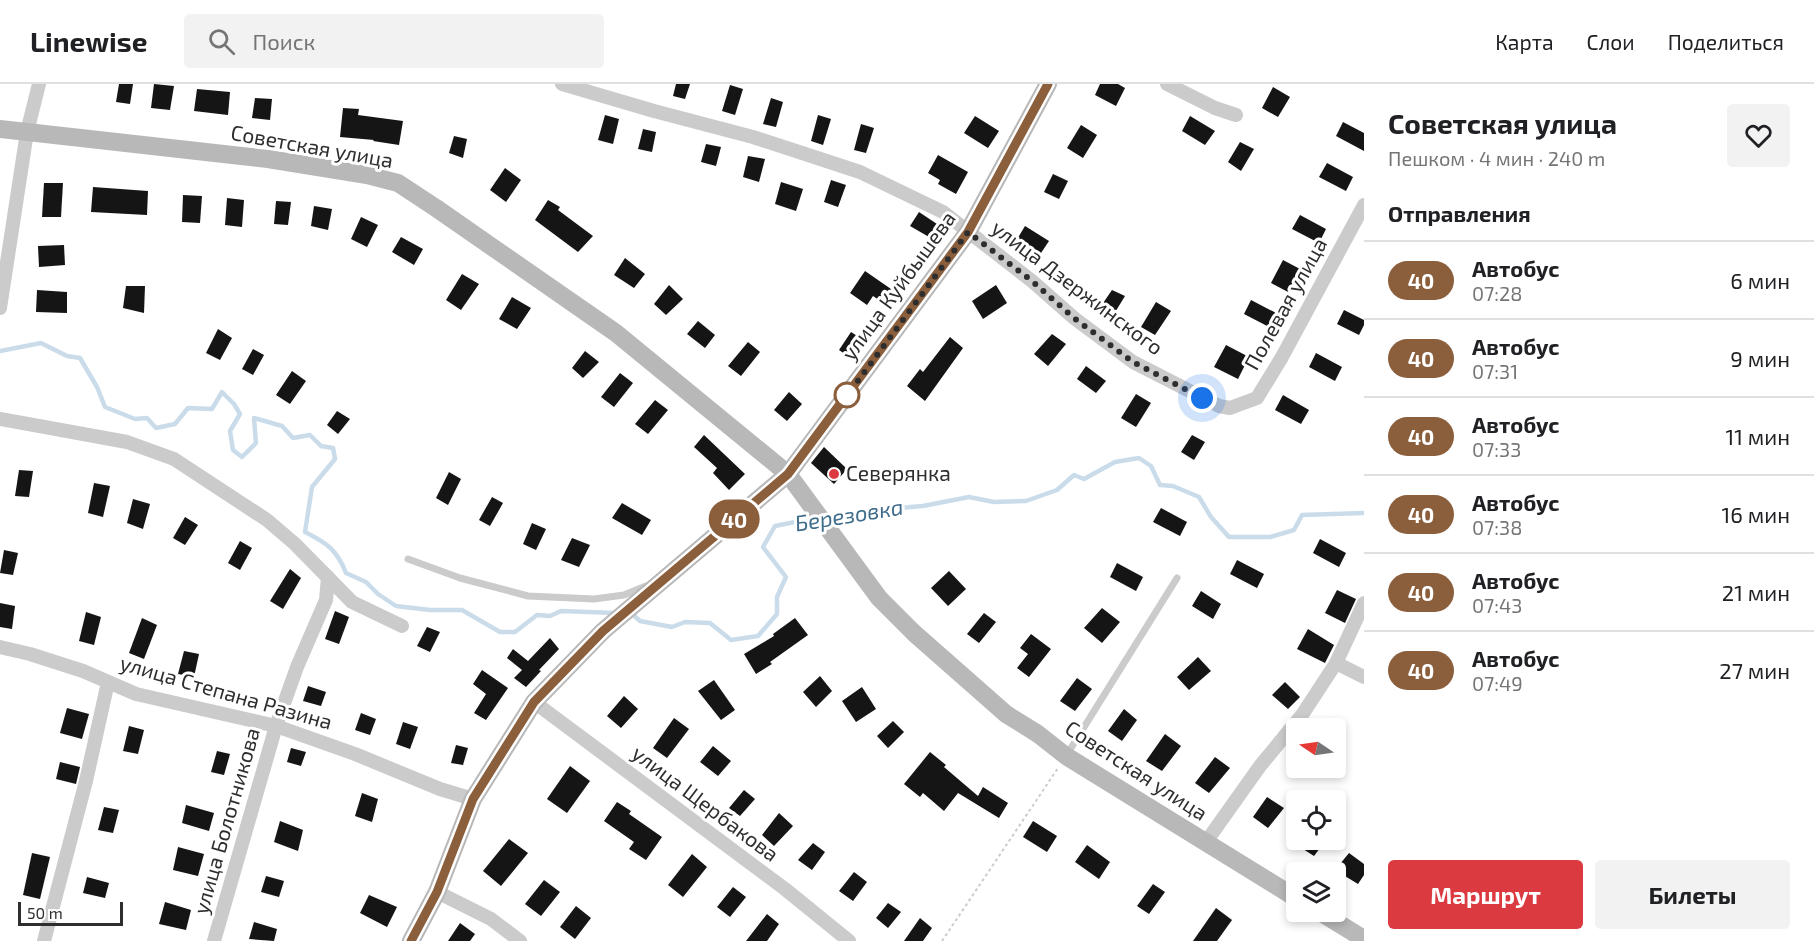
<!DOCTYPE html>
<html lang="ru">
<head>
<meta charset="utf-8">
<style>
  :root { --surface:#fff; --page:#f2f2f2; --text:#202124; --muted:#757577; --line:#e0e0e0; --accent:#dc3a41 }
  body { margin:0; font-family:"Exo 2",sans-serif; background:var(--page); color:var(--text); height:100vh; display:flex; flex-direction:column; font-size:22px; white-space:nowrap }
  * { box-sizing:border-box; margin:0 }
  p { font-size:20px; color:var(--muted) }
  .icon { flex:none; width:33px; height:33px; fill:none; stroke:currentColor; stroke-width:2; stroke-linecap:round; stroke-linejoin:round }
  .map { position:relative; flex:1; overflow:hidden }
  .panel { display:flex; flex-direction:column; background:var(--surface); width:450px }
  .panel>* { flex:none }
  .badge { padding:0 12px; border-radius:20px; font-size:21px; line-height:39px }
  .needle { width:39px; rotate:283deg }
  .fabs { position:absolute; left:1286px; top:634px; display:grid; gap:12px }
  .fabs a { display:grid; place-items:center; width:60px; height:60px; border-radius:6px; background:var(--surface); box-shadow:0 3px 9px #0003; font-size:30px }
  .scale { position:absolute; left:18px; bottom:15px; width:105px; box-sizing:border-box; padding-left:6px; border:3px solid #2e2e2e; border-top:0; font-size:16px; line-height:21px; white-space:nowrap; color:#2e2e2e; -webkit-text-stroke:4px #fff; paint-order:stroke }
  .you { position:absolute; width:30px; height:30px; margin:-15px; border:4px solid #fff; border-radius:50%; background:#1a73e8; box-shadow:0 0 0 9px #1a73e833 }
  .map>.badge { position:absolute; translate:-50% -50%; box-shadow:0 0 0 3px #fff }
  h2 { padding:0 24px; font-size:22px; line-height:54px }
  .round { display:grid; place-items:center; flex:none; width:63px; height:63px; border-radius:6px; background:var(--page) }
  .headline { display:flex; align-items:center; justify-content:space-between; height:102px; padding:0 24px }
  h1 { font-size:28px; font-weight:700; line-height:45px }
  .primary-button { display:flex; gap:12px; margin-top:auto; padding:12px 24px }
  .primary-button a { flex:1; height:69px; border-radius:6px; background:var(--accent); color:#fff; font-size:24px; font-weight:700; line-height:69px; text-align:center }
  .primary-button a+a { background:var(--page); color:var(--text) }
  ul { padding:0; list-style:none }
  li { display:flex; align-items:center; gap:18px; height:78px; padding:0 24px; border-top:2px solid var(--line) }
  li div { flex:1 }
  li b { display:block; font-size:22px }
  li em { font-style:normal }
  li .badge { min-width:66px; font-weight:700; text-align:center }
  header { display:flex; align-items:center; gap:36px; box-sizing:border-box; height:84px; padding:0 30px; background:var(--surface); border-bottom:2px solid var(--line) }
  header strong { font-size:28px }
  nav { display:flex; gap:33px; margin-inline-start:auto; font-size:21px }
  .search { width:420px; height:54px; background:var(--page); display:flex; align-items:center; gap:15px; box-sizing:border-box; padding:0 21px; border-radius:6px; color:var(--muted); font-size:22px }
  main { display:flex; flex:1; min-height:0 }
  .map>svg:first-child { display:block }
</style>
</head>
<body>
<header>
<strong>Linewise</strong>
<div class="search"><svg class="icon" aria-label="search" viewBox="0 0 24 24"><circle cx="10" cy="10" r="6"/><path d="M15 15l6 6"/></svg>Поиск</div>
<nav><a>Карта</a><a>Слои</a><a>Поделиться</a></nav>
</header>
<main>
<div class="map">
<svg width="1364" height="857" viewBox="0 0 1364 857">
  <rect width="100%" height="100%" fill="#fff"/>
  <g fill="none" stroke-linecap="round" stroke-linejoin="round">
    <g stroke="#cadcea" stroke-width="4.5">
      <path d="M0,267L41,259L67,272L80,274L97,303L105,323L135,335L147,334L156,344L175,340L188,324L212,325L222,308L234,320L240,330L230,347L233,366L242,373L256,359L254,334L282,342L293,354L310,351L321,362L333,364L335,375L312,403L305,448C327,459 337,466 346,489L366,498L378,510L396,522L430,526H462L500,548H515L537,531L550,532L561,527L616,529"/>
      <path d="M826,434L853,433L887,425L923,422L969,413L994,418L1026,417L1057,406L1074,391L1084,395L1115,378L1139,374L1151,382L1160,401L1173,402L1199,413L1211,433L1229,453H1270L1294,446L1302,431L1364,429"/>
      <path d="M630,528L640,537L672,543L685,538L710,539L731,556L758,552L777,530V513L786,493L763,463L775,442L815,434"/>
    </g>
  </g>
  <g fill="#151515">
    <path d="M119,0H133L130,20L116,18Z"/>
    <path d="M154,0L174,2L170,26L151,24Z"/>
    <path d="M676,0H690L685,15L673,12Z"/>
    <path d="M1100,0H1118L1125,4L1116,22L1095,11Z"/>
    <path d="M730,1L743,5L735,31L722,27Z"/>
    <path d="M1273,3L1290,13L1278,33L1262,24Z"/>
    <path d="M197,5L230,8L228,31L194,27Z"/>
    <path d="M255,14L272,15L270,36L252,34Z"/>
    <path d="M771,14L783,18L776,43L763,40Z"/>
    <path d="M343,24L359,25L358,31L403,37L399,61L373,57L374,56L340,53Z"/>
    <path d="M605,31L619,35L613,60L598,56Z"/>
    <path d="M818,31L831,35L823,61L811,57Z"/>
    <path d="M975,32L999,47L988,64L964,49Z"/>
    <path d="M1190,32L1215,47L1205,61L1182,47Z"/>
    <path d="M1343,38L1364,49V67L1336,52Z"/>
    <path d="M861,40L874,44L866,69L854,66Z"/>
    <path d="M1081,41L1097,51L1083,74L1067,64Z"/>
    <path d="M643,45L656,48L652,68L638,65Z"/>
    <path d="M454,52L467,55L463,74L449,69Z"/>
    <path d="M1240,58L1254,65L1241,87L1228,78Z"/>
    <path d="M706,60L721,63L716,82L701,78Z"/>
    <path d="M938,71L968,88L956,110L938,100L940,96L928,89Z"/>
    <path d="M748,72L765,75L759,98L743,93Z"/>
    <path d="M1327,79L1353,93L1346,107L1319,93Z"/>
    <path d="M505,84L521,96L506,118L490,106Z"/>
    <path d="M1053,90L1068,97L1059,115L1044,108Z"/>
    <path d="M831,96L846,101L838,123L824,118Z"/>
    <path d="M781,98L803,105L796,127L775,120Z"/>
    <path d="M44,99H63L61,133H42Z"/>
    <path d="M93,103L148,107L147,131L91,128Z"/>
    <path d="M183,111L202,112L200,139L182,138Z"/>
    <path d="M227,114L244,116L242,143L225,141Z"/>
    <path d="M548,116L560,123L558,126L593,152L578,168L535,136Z"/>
    <path d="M276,117L291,118L288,141L274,140Z"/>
    <path d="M314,122L332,125L328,146L311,142Z"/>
    <path d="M919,128L937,140L929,153L910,142Z"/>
    <path d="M1300,131L1326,145L1319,159L1292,145Z"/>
    <path d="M361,133L378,141L367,163L351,155Z"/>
    <path d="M1025,142L1049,157L1039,172L1016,157Z"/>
    <path d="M401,153L423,165L414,181L392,168Z"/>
    <path d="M64,161L65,181L39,183L38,162Z"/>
    <path d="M625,174L645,190L634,204L614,191Z"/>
    <path d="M1283,176L1300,185L1288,208L1271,199Z"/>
    <path d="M865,187L891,205L882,218L873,212L867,221L850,209Z"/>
    <path d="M462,190L479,200L461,226L446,216Z"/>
    <path d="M669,201L683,215L666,231L654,220Z"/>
    <path d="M996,201L1007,219L983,235L972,217Z"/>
    <path d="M126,202H145L144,229L123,224Z"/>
    <path d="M37,206L67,208V229L36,228Z"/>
    <path d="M1112,206L1125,212L1114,230L1101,222Z"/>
    <path d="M512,213L531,224L517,245L499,235Z"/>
    <path d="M1251,216L1278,230L1271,244L1244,230Z"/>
    <path d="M1156,218L1171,227L1155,251L1141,243Z"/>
    <path d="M1344,226L1364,236V241L1359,251L1337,240Z"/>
    <path d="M698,237L715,251L705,264L687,250Z"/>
    <path d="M218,245L232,254L220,276L206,269Z"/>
    <path d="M851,248L865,257L852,275L839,266Z"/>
    <path d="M1052,250L1066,260L1048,282L1034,270Z"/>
    <path d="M950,253L963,264L925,317L907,302L920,285L923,288Z"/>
    <path d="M748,258L760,268L741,292L728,282Z"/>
    <path d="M1226,261L1249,273L1238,295L1214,283Z"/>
    <path d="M253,265L264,271L253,291L242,285Z"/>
    <path d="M585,267L599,278L583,294L572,284Z"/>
    <path d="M1316,269L1342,283L1335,297L1309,283Z"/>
    <path d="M1086,282L1106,297L1096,309L1077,295Z"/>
    <path d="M292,287L306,297L290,320L276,311Z"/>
    <path d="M620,289L633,299L614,323L601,313Z"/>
    <path d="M789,308L802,320L787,337L774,326Z"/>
    <path d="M1136,310L1151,319L1136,343L1121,334Z"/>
    <path d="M1283,311L1309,326L1301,340L1275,326Z"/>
    <path d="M655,316L668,326L648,350L635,340Z"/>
    <path d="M337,327L350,335L338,350L327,341Z"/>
    <path d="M704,351L745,390L729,406L713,389L717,384L694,363Z"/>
    <path d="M1192,351L1205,358L1194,376L1181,368Z"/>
    <path d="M824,363L847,385L834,400L811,379Z"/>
    <path d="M19,386L33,387L29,413L15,412Z"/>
    <path d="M449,388L461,395L448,421L436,414Z"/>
    <path d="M94,399L110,402L103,433L88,429Z"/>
    <path d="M492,413L503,419L490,442L479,436Z"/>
    <path d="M133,415L150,420L143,445L127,439Z"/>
    <path d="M622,419L651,436L642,451L612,434Z"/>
    <path d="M1161,424L1187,438L1180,452L1153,438Z"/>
    <path d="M185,433L198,441L185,461L173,454Z"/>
    <path d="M532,439L546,445L536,466L523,460Z"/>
    <path d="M572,454L590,461L579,483L561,476Z"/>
    <path d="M1320,455L1346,469L1339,483L1313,469Z"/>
    <path d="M240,457L252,464L240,486L228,479Z"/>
    <path d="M4,466L18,469L13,491L0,489Z"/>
    <path d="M1237,476L1264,490L1257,504L1230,490Z"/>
    <path d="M1117,479L1143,493L1136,507L1110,493Z"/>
    <path d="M290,485L301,494L283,525L270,517Z"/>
    <path d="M949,487L966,505L948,522L931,504Z"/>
    <path d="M1337,506L1356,515L1345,539L1325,529Z"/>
    <path d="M1201,507L1221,520L1213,535L1192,522Z"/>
    <path d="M0,519L15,522L12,545L0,543Z"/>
    <path d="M1102,524L1120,538L1102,559L1084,544Z"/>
    <path d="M335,527L349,533L339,560L325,555Z"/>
    <path d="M86,528L101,533L94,561L79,557Z"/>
    <path d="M984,529L996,538L979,559L967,550Z"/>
    <path d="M142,534L157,541L144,575L129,569Z"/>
    <path d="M795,534L808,551L770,578L772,580L756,590L744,570L774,552L773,550Z"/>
    <path d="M427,543L440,548L430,568L417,562Z"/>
    <path d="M1308,545L1334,561L1325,579L1297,565Z"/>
    <path d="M1031,550L1051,565L1029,593L1017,584L1028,570L1020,564Z"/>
    <path d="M550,554L559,565L539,586L541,587L526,603L514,594L522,586L507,574L513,565L528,577Z"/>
    <path d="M184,567L199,570L194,593L178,590Z"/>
    <path d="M1198,573L1211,587L1189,606L1177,593Z"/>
    <path d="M482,586L508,604L486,636L474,629L486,610L473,600Z"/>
    <path d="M820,592L832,607L816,623L803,608Z"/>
    <path d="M1077,594L1092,605L1075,627L1060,617Z"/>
    <path d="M714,596L735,626L721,636L698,607Z"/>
    <path d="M1285,598L1300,613L1288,625L1272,611Z"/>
    <path d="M308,602L326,608L321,622L303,617Z"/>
    <path d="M862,603L876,625L856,638L842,617Z"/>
    <path d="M624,612L638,625L621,644L607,632Z"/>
    <path d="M67,624L89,630L82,655L60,649Z"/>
    <path d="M1124,625L1137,636L1122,657L1108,647Z"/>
    <path d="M361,629L376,635L370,651L355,646Z"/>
    <path d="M674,634L689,645L667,674L653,664Z"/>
    <path d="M893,637L904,648L888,664L877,652Z"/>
    <path d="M403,638L418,643L410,665L396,660Z"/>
    <path d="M129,642L144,646L138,670L123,667Z"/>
    <path d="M1165,650L1181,662L1162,687L1146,677Z"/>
    <path d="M456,661L468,664L463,681L451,679Z"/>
    <path d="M713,662L731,677L718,692L700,678Z"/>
    <path d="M291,664L306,668L301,682L287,678Z"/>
    <path d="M217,667L230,670L224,691L211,688Z"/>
    <path d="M930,668L946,681L944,683L978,712L983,703L1008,719L999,734L958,709L944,727L923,709L920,713L904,700Z"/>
    <path d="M1215,673L1230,684L1209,709L1195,699Z"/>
    <path d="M60,678L80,683L76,700L56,695Z"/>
    <path d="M570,682L590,697L567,729L547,715Z"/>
    <path d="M744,706L755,715L740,732L729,724Z"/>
    <path d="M362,709L378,715L372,738L355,732Z"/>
    <path d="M1267,713L1284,724L1268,744L1253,733Z"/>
    <path d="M617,718L631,727L629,730L662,753L646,776L629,765L634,758L604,737Z"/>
    <path d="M186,721L214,729L209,747L182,739Z"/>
    <path d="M104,723L119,726L113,749L98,746Z"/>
    <path d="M779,729L793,742L774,762L762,751Z"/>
    <path d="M280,737L303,746L298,767L274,758Z"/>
    <path d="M1033,737L1057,752L1047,768L1023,753Z"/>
    <path d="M509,755L528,769L501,802L483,787Z"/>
    <path d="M1289,756H1326L1314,772Z"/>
    <path d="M813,759L825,768L812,786L798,776Z"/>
    <path d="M1087,761L1110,778L1099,795L1075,778Z"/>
    <path d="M178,763L204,770L198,792L173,786Z"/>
    <path d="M32,769L50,773L40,815L23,811Z"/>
    <path d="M1349,769L1364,780V791L1358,800L1335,786Z"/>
    <path d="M692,770L707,783L683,813L668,801Z"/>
    <path d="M854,788L867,798L853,817L839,807Z"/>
    <path d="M266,792L284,797L279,813L261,808Z"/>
    <path d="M87,793L109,799L105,814L83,809Z"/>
    <path d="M544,796L560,808L541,832L525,820Z"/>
    <path d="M1153,800L1165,808L1149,830L1137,822Z"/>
    <path d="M733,803L746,813L730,833L717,823Z"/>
    <path d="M369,811L397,823L387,843L360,829Z"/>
    <path d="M165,818L191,826L186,846L159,840Z"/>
    <path d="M888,819L901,828L888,844L876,834Z"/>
    <path d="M576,822L591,834L575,855L560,843Z"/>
    <path d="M1216,824L1232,836L1217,857H1193Z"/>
    <path d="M767,830L779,840L767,857H746Z"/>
    <path d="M920,834L932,844L923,857H904Z"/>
    <path d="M254,838L277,845L274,857L249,855Z"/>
    <path d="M460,839L475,850L470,857H448Z"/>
  </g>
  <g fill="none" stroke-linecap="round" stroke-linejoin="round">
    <path stroke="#cbcbcb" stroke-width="2" stroke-dasharray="3 3" stroke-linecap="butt" d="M942,857L1058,684"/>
    <g stroke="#cbcbcb" stroke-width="7">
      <path d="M408,475L460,494L528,512L594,515L624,511L646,502"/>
      <path d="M1066,672L1177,494"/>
    </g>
    <g stroke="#cbcbcb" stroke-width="14">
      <path d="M562,0L654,27L753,53L860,88L943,128L1032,197L1074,234L1133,278L1219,322L1230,324L1257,314L1282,273L1364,121"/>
      <path d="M1167,0L1215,24L1236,31"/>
      <path d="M0,224L27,48L39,0"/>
      <path d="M0,335L127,358L174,375L267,436L295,460L352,518L402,542"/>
      <path d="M0,563L30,570L83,587L136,610L276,642L355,670L440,705L473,715"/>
      <path d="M1336,579L1364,593"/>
      <path d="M534,618L785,805L849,857"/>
      <path d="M1206,758L1260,682L1302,631L1336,579L1364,519"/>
      <path d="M437,808L491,835L520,857"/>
      <path d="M44,857L86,697L108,598"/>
      <path d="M214,857L276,642L297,583L326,516L328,493"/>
    </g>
    <g stroke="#b8b8b8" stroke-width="18">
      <path d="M0,45L268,75L367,91L398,99L436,124L616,249L788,390L879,514L914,549L1006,630L1038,650L1066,672L1296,814"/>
      <path d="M1320,828L1364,855"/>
      <path d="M411,857L437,808L473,715L534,618L603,547L788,390L968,148L1048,0"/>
    </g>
  </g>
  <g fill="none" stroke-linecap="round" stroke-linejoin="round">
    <g stroke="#fff" stroke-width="14">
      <path id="line" d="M411,857L437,808L473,715L534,618L603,547L788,390L968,148L1048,0"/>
    </g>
    <use href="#line" stroke="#8b5e3c" stroke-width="9"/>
    <path stroke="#2e2e2e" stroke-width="6" stroke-dasharray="0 10.8" d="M847,311L843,317L968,148L1032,197L1074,234L1133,278L1202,314"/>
  </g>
  <circle fill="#fff" stroke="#8b5e3c" stroke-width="3" cx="847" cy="311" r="12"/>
  <circle fill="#dc3a41" stroke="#fff" stroke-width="2" cx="834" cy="390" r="6"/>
  <g text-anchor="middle" stroke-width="6" stroke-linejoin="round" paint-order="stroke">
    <g font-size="21" fill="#2e2e2e" stroke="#fff">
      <text transform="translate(312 63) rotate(10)" y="7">Советская улица</text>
      <text transform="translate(899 202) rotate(-54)" y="7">улица Куйбышева</text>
      <text transform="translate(1077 204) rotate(37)" y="7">улица Дзержинского</text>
      <text transform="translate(1286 220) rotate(-61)" y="7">Полевая улица</text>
      <text transform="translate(226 609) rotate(16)" y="7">улица Степана Разина</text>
      <text transform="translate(1136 687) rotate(33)" y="7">Советская улица</text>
      <text transform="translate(705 720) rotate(37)" y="7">улица Щербакова</text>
      <text transform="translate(227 737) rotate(-74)" y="7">улица Болотникова</text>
    </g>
    <g font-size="21" fill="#2e2e2e" stroke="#fff" text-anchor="start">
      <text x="846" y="397">Северянка</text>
    </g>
    <g font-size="22" font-style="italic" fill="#406d8c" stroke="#fff">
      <text transform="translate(849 431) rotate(-9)" y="8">Березовка</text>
    </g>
  </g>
</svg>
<div class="fabs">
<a><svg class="needle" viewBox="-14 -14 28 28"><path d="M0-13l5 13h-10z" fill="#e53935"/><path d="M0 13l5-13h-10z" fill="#757577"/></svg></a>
<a><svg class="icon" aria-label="locate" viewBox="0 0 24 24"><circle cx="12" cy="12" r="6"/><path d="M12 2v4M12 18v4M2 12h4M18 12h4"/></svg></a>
<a><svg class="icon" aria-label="layers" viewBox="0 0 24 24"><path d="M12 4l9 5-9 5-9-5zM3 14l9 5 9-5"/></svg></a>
</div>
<div class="scale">50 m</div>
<div class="you" style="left:1202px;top:314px"></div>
<b class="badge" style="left:734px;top:435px;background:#8b5e3c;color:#fff">40</b>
</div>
<section class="panel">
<div class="headline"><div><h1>Советская улица</h1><p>Пешком · 4 мин · 240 m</p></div><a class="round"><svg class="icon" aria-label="heart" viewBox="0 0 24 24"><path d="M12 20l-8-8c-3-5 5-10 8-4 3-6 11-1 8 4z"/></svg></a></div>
<h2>Отправления</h2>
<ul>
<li><span class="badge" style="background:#8b5e3c;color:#fff">40</span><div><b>Автобус</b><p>07:28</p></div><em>6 мин</em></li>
<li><span class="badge" style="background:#8b5e3c;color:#fff">40</span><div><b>Автобус</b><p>07:31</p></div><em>9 мин</em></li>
<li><span class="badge" style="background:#8b5e3c;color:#fff">40</span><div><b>Автобус</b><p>07:33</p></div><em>11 мин</em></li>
<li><span class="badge" style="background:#8b5e3c;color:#fff">40</span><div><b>Автобус</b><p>07:38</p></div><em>16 мин</em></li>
<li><span class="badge" style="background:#8b5e3c;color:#fff">40</span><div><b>Автобус</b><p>07:43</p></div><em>21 мин</em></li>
<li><span class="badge" style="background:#8b5e3c;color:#fff">40</span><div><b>Автобус</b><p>07:49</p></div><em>27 мин</em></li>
</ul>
<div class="primary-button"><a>Маршрут</a><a>Билеты</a></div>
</section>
</main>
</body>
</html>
